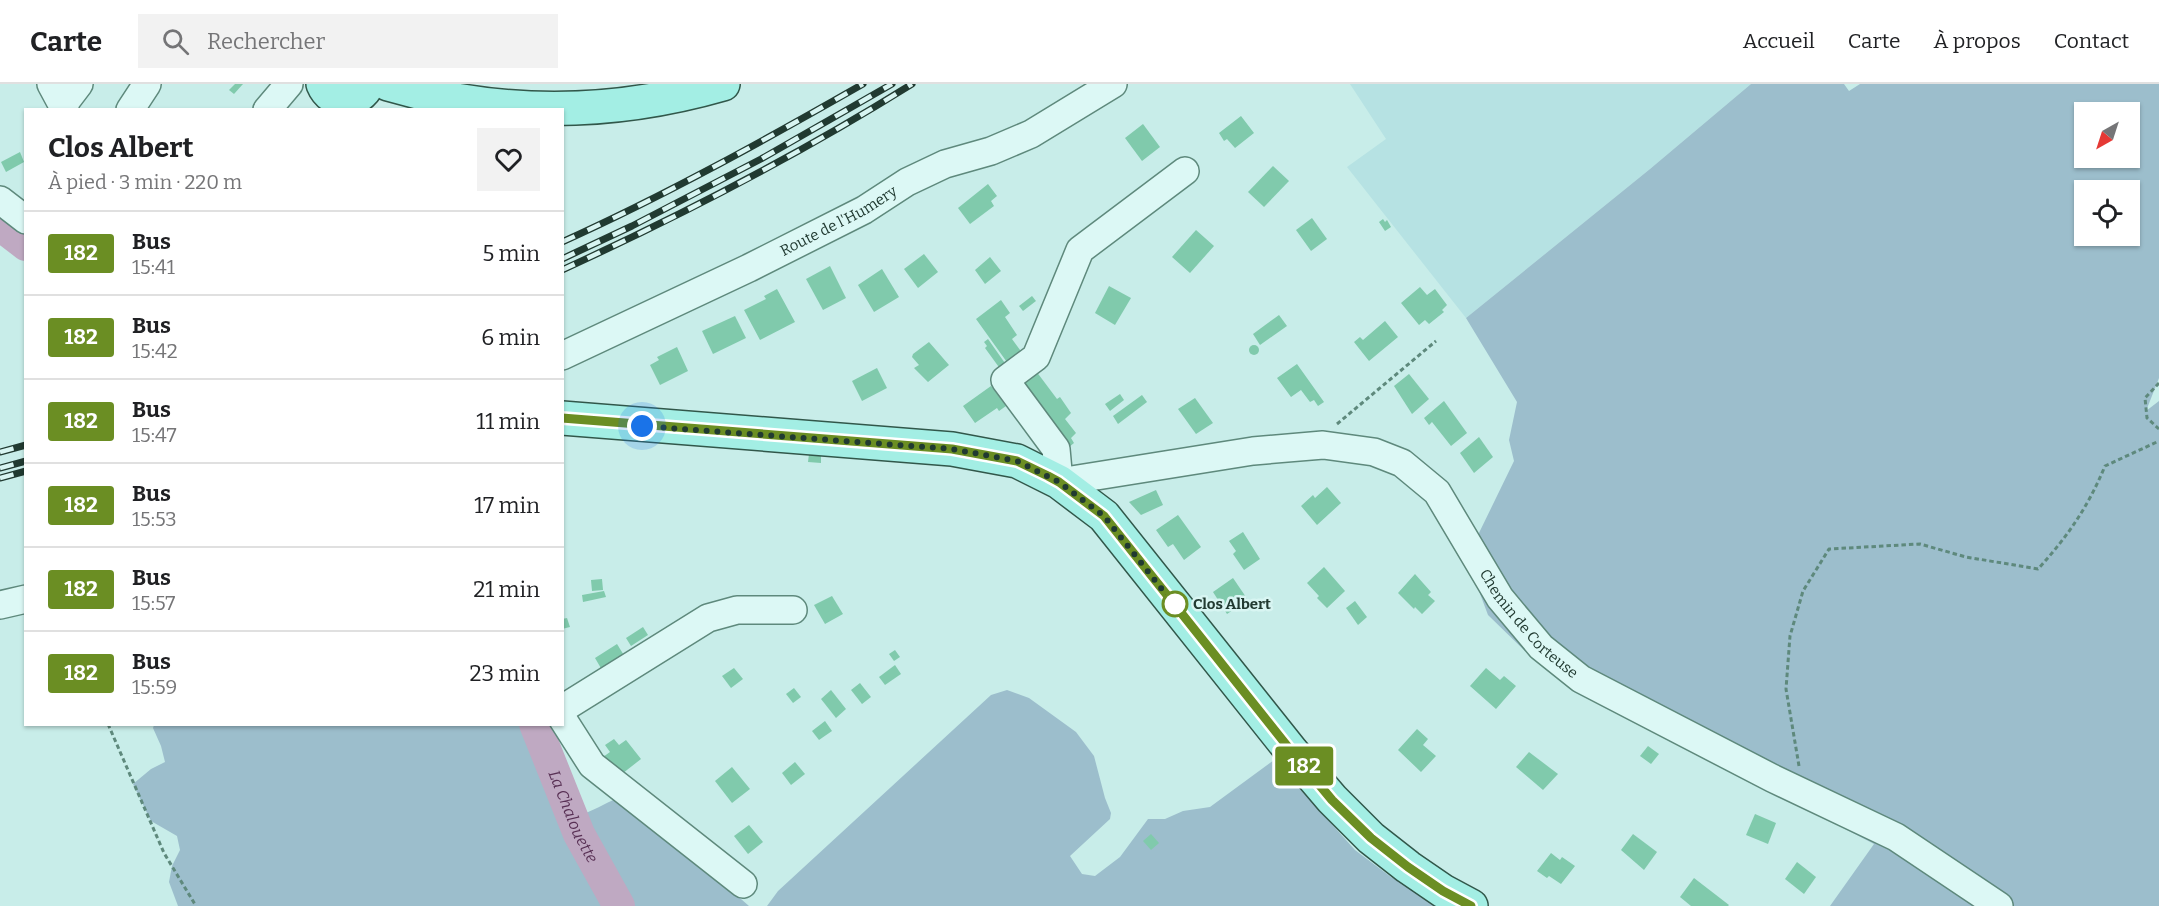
<!DOCTYPE html>
<html lang="fr">
<head>
<meta charset="utf-8">
<style>
  :root { --surface:#fff; --page:#f2f2f2; --text:#202124; --muted:#757577; --line:#e0e0e0 }
  body { margin:0; font-family:Bitter,serif; background:var(--page); color:var(--text); height:100vh; display:flex; flex-direction:column; font-size:22px; white-space:nowrap }
  * { box-sizing:border-box; margin:0 }
  p { font-size:20px; color:var(--muted) }
  .icon { flex:none; width:33px; height:33px; fill:none; stroke:currentColor; stroke-width:2; stroke-linecap:round; stroke-linejoin:round }
  .map { position:relative; flex:1; overflow:hidden }
  .drawer { position:absolute; left:24px; top:24px; width:540px; height:618px; display:flex; flex-direction:column; background:var(--surface); border-radius:0px; box-shadow:0 2px 4px #0004 }
  .drawer>* { flex:none }
  .badge { padding:0 12px; border-radius:4px; font-size:21px; line-height:39px }
  .needle { width:39px; rotate:219deg }
  .controls { position:absolute; left:2074px; top:18px; display:grid; gap:12px }
  .controls a { display:grid; place-items:center; width:66px; height:66px; border-radius:0px; background:var(--surface); box-shadow:0 2px 4px #0004; font-size:30px }
  .you { position:absolute; width:30px; height:30px; margin:-15px; border:4px solid #fff; border-radius:50%; background:#1a73e8; box-shadow:0 0 0 9px #1a73e833 }
  .map>.badge { position:absolute; translate:-50% -50%; box-shadow:0 0 0 3px #fff }
  .round { display:grid; place-items:center; flex:none; width:63px; height:63px; border-radius:0px; background:var(--page) }
  .summary { display:flex; align-items:center; justify-content:space-between; height:102px; padding:0 24px }
  h1 { font-size:28px; font-weight:700; line-height:45px }
  ul { padding:0; list-style:none }
  li { display:flex; align-items:center; gap:18px; height:84px; padding:0 24px; border-top:2px solid var(--line) }
  li div { flex:1 }
  li b { display:block; font-size:22px }
  li em { font-style:normal }
  li .badge { min-width:66px; font-weight:700; text-align:center }
  header { display:flex; align-items:center; gap:36px; box-sizing:border-box; height:84px; padding:0 30px; background:var(--surface); border-bottom:2px solid var(--line) }
  header strong { font-size:28px }
  nav { display:flex; gap:33px; margin-inline-start:auto; font-size:21px }
  .search { width:420px; height:54px; background:var(--page); display:flex; align-items:center; gap:15px; box-sizing:border-box; padding:0 21px; border-radius:0px; color:var(--muted); font-size:22px }
  .map>svg:first-child { display:block }
</style>
</head>
<body>
<header>
<strong>Carte</strong>
<div class="search"><svg class="icon" aria-label="search" viewBox="0 0 24 24"><circle cx="10" cy="10" r="6"/><path d="M15 15l6 6"/></svg>Rechercher</div>
<nav><a>Accueil</a><a>Carte</a><a>À propos</a><a>Contact</a></nav>
</header>
<div class="map">
<svg width="2159" height="822" viewBox="0 0 2159 822">
  <rect width="100%" height="100%" fill="#c8ede9"/>
  <path fill="#b6e2e3" d="M1350,0H1751L1650,85L1466,234L1347,83L1386,55Z"/>
  <g fill="#9cbecc" fill-rule="evenodd">
    <path d="M1751,0H1844L1849,7L1860,0H2159V294L2146,327L2159,317V822H1830L1874,760L1595,614L1525,567L1488,531L1476,499L1478,451L1514,377L1509,356L1517,318L1466,234L1650,85ZM2085,28H2130V74H2085ZM2085,106H2130V152H2085Z"/>
    <path d="M1007,606L1029,614L1076,648L1094,672L1105,714L1111,729L1110,735L1070,772L1082,790L1095,792L1120,773L1148,735H1165L1183,727L1210,723L1274,676L1355,766L1391,793L1446,822H767L778,807L991,611Z"/>
    <path d="M154,641H546L583,730C597,725 609,717 623,712L749,822H178L169,798L172,782L180,766L177,752L151,737L133,700L151,685L165,678L161,662L153,644Z"/>
  </g>
  <g fill="none" stroke-linecap="round" stroke-linejoin="round">
    <g stroke="#bfa9c2" stroke-width="32">
      <path d="M0,141L26,161"/>
      <path id="s1" d="M535,640L579,750L619,822"/>
    </g>
  </g>
  <g fill="#80caac">
    <path d="M235,0H243L234,10L229,6Z"/>
    <path d="M1241,32L1254,49L1235,64L1227,55L1224,57L1219,49Z"/>
    <path d="M1143,40L1160,63L1142,77L1125,54Z"/>
    <path d="M20,68L24,78L6,88L1,78Z"/>
    <path d="M1273,82L1289,97L1264,123L1248,108Z"/>
    <path d="M988,100L997,112L991,117L994,122L970,140L958,124Z"/>
    <path d="M1312,134L1327,155L1311,167L1296,146Z"/>
    <path d="M1383,135L1385,138L1387,136L1391,143L1385,147L1379,138Z"/>
    <path d="M1196,146L1214,162L1190,189L1172,173Z"/>
    <path d="M924,170L938,188L918,204L904,185Z"/>
    <path d="M990,173L1001,187L985,200L975,186Z"/>
    <path d="M830,182L846,214L823,226L806,195Z"/>
    <path d="M882,185L899,213L874,228L858,201Z"/>
    <path d="M1109,202L1131,214L1115,241L1095,229Z"/>
    <path d="M1420,203L1427,211L1435,205L1447,221L1442,226L1444,228L1429,240L1425,236L1419,241L1401,219Z"/>
    <path d="M777,205L795,238L760,256L744,226L766,215L764,212Z"/>
    <path d="M1032,212L1036,217L1023,227L1019,222Z"/>
    <path d="M1001,216L1010,229L1005,233L1017,251L1012,255L1023,270L1009,281L976,235Z"/>
    <path d="M1279,231L1287,242L1260,261L1253,250Z"/>
    <path d="M735,232L746,254L713,270L702,247Z"/>
    <path d="M1385,237L1398,253L1369,277L1354,258L1360,253L1363,256Z"/>
    <path d="M988,255L1007,282L1001,286L985,264L987,262L984,258Z"/>
    <path d="M929,258L949,281L928,298L914,284L919,281L912,273L913,270Z"/>
    <circle cx="1254" cy="266" r="5"/>
    <path d="M677,263L688,287L660,301L650,281L659,276L657,273Z"/>
    <path d="M1297,280L1324,318L1318,322L1314,316L1310,318L1301,306L1291,313L1277,294Z"/>
    <path d="M877,284L887,304L862,317L852,297Z"/>
    <path d="M1036,287L1057,315L1060,313L1071,329L1065,335L1076,349L1071,354L1074,359L1069,363L1021,297Z"/>
    <path d="M1409,290L1429,315L1412,330L1394,302Z"/>
    <path d="M991,302L1006,322L999,327L997,324L975,339L963,322Z"/>
    <path d="M1120,310L1124,316L1110,327L1105,320Z"/>
    <path d="M1142,311L1147,318L1118,340L1113,332Z"/>
    <path d="M1195,314L1213,339L1196,350L1178,325Z"/>
    <path d="M1444,317L1467,349L1451,362L1432,338L1429,341L1424,334Z"/>
    <path d="M1479,353L1493,373L1474,389L1460,369Z"/>
    <path d="M809,370L821,371V379L808,378Z"/>
    <path d="M1327,403L1341,419L1317,441L1301,422L1313,411L1315,414Z"/>
    <path d="M1156,406L1163,421L1141,431L1129,418Z"/>
    <path d="M1178,431L1201,463L1184,476L1173,460L1168,463L1156,446Z"/>
    <path d="M1243,448L1260,475L1244,486L1233,470L1236,467L1229,457Z"/>
    <path d="M1324,483L1345,507L1327,524L1317,514L1319,512L1307,499Z"/>
    <path d="M1415,490L1431,508L1428,511L1435,517L1422,530L1415,523L1414,525L1398,509Z"/>
    <path d="M1233,494L1248,516L1227,530L1213,508Z"/>
    <path d="M602,495L603,506L592,507L591,496Z"/>
    <path d="M604,507L606,513L583,518L582,511Z"/>
    <path d="M832,512L843,530L825,540L814,521Z"/>
    <path d="M1355,517L1367,533L1358,541L1346,524Z"/>
    <path d="M567,534L570,543L562,545V535Z"/>
    <path d="M643,543L648,551L631,562L626,554Z"/>
    <path d="M617,560L625,573L602,586L595,574Z"/>
    <path d="M895,566L900,573L894,577L889,570Z"/>
    <path d="M895,581L901,590L885,601L879,593Z"/>
    <path d="M734,584L743,595L731,604L722,592Z"/>
    <path d="M1486,584L1500,596L1504,592L1516,602L1496,625L1470,602Z"/>
    <path d="M860,599L871,613L862,620L851,606Z"/>
    <path d="M794,604L801,613L793,619L786,610Z"/>
    <path d="M831,606L846,625L836,634L821,615Z"/>
    <path d="M825,637L832,647L819,656L812,647Z"/>
    <path d="M1417,645L1428,655L1423,661L1436,672L1421,688L1398,666Z"/>
    <path d="M614,655L619,661L626,656L641,675L618,693L603,673L610,668L605,661Z"/>
    <path d="M1648,662L1659,670L1651,680L1640,672Z"/>
    <path d="M1529,668L1558,690L1543,706L1516,683Z"/>
    <path d="M795,678L805,690L791,701L782,689Z"/>
    <path d="M732,683L750,705L732,719L715,697Z"/>
    <path d="M1755,730L1776,739L1768,760L1746,751Z"/>
    <path d="M749,741L763,758L748,770L734,752Z"/>
    <path d="M1151,750L1159,759L1151,766L1143,757Z"/>
    <path d="M1633,750L1657,768L1644,786L1621,766Z"/>
    <path d="M1551,769L1560,776L1562,773L1575,782L1561,800L1549,792L1547,794L1537,787Z"/>
    <path d="M1797,778L1816,793L1804,810L1785,795Z"/>
    <path d="M1694,794L1729,821L1728,822H1691L1680,813Z"/>
  </g>
  <g fill="none" stroke-linecap="round" stroke-linejoin="round">
    <g stroke="#5e897c" stroke-width="30">
      <g id="minor">
        <path d="M51,0L65,26"/>
        <path d="M63,21L79,0"/>
        <path d="M130,26L147,0"/>
        <path d="M267,26L289,0"/>
        <path id="s2" d="M1185,87L1080,166L1036,273L1005,296L1056,365L1059,398L1253,367L1323,361L1374,368L1402,379L1437,408L1500,514L1541,563L1581,595L1772,694L1896,753L1999,822"/>
        <path d="M0,116L26,136"/>
        <path id="s3" d="M562,272L749,184L864,126L907,98L945,80L991,67L1031,50L1113,0"/>
        <path d="M0,521L26,515"/>
        <path d="M562,625L708,534L737,526H793"/>
        <path d="M562,634L592,681L743,800"/>
      </g>
    </g>
    <g stroke="#31574a" stroke-width="36">
      <g id="major">
        <path d="M323,0C332,22 359,20 368,0"/>
        <path d="M388,0C499,33 612,32 723,0"/>
        <path d="M562,334L952,365L1017,377L1059,398L1104,432L1292,668L1332,715L1371,754L1408,783L1443,807L1471,822"/>
      </g>
    </g>
    <g stroke="#5e897c" stroke-width="3" stroke-dasharray="4.5 3" stroke-linecap="butt">
      <path d="M2159,299L2145,314L2147,334L2159,345"/>
      <path d="M1337,340L1436,257"/>
      <path d="M108,640L164,769L196,822"/>
      <path d="M1799,682L1786,605L1790,552L1803,507L1829,465L1920,460L1966,473L2038,485C2068,452 2088,423 2105,382L2159,357"/>
    </g>
    <use href="#minor" stroke="#dcf8f5" stroke-width="27"/>
    <use href="#major" stroke="#a3eee4" stroke-width="33"/>
    <g stroke="#213a31" stroke-width="7">
      <g id="rail">
        <path d="M562,158C666,111 765,56 863,0"/>
        <path d="M562,175L632,142L761,75L892,0"/>
        <path d="M562,186C682,131 800,70 912,0"/>
        <path d="M0,368L26,361"/>
        <path d="M0,384L26,377"/>
        <path d="M0,394L26,387"/>
      </g>
    </g>
    <use href="#rail" stroke="#d8f5f2" stroke-width="4.5" stroke-dasharray="14" stroke-linecap="butt"/>
  </g>
  <g fill="none" stroke-linecap="round" stroke-linejoin="round">
    <g stroke="#fff" stroke-width="14">
      <path id="line" d="M562,334L952,365L1017,377L1048,392L1059,398L1104,432L1292,668L1332,716L1371,754L1408,783L1443,807L1471,822"/>
    </g>
    <use href="#line" stroke="#6b8e23" stroke-width="9"/>
    <path stroke="#213a31" stroke-width="6" stroke-dasharray="0 10.8" d="M642,342L952,365L1017,377L1059,398L1104,432L1176,523L1175,520"/>
  </g>
  <circle fill="#fff" stroke="#6b8e23" stroke-width="3" cx="1175" cy="520" r="12"/>
  <g text-anchor="middle" stroke-width="5" stroke-linejoin="round" paint-order="stroke">
    <g font-size="15" fill="#213a31" stroke="#d8f5f2">
      <text dy="5" stroke="none"><textPath href="#s3" startOffset="308">Route de l'Humery</textPath></text>
      <text dy="5" stroke="none"><textPath href="#s2" startOffset="960">Chemin de Corteuse</textPath></text>
    </g>
    <g font-size="15" font-weight="bold" fill="#213a31" stroke="#d8f5f2" text-anchor="start">
      <text x="1193" y="525">Clos Albert</text>
    </g>
    <g font-size="16" font-style="italic" fill="#593155" stroke="#d8f5f2">
      <text dy="6" stroke="none"><textPath href="#s1" startOffset="100">La Chalouette</textPath></text>
    </g>
  </g>
</svg>
<div class="controls">
<a><svg class="needle" viewBox="-14 -14 28 28"><path d="M0-13l5 13h-10z" fill="#e53935"/><path d="M0 13l5-13h-10z" fill="#757577"/></svg></a>
<a><svg class="icon" aria-label="locate" viewBox="0 0 24 24"><circle cx="12" cy="12" r="6"/><path d="M12 2v4M12 18v4M2 12h4M18 12h4"/></svg></a>
</div>
<div class="you" style="left:642px;top:342px"></div>
<b class="badge" style="left:1304px;top:682px;background:#6b8e23;color:#fff">182</b>
<section class="drawer">
<div class="summary"><div><h1>Clos Albert</h1><p>À pied · 3 min · 220 m</p></div><a class="round"><svg class="icon" aria-label="heart" viewBox="0 0 24 24"><path d="M12 20l-8-8c-3-5 5-10 8-4 3-6 11-1 8 4z"/></svg></a></div>
<ul>
<li><span class="badge" style="background:#6b8e23;color:#fff">182</span><div><b>Bus</b><p>15:41</p></div><em>5 min</em></li>
<li><span class="badge" style="background:#6b8e23;color:#fff">182</span><div><b>Bus</b><p>15:42</p></div><em>6 min</em></li>
<li><span class="badge" style="background:#6b8e23;color:#fff">182</span><div><b>Bus</b><p>15:47</p></div><em>11 min</em></li>
<li><span class="badge" style="background:#6b8e23;color:#fff">182</span><div><b>Bus</b><p>15:53</p></div><em>17 min</em></li>
<li><span class="badge" style="background:#6b8e23;color:#fff">182</span><div><b>Bus</b><p>15:57</p></div><em>21 min</em></li>
<li><span class="badge" style="background:#6b8e23;color:#fff">182</span><div><b>Bus</b><p>15:59</p></div><em>23 min</em></li>
</ul>
</section>
</div>
</body>
</html>
